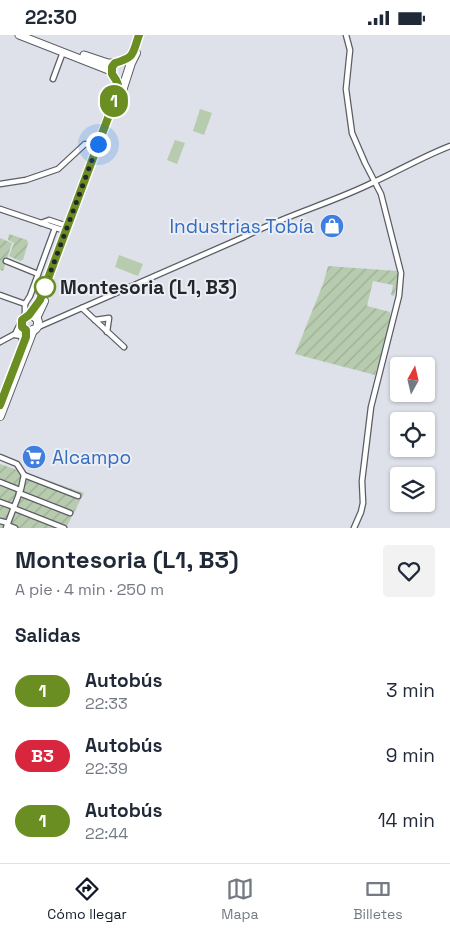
<!DOCTYPE html>
<html lang="es">
<head>
<meta charset="utf-8">
<style>
  :root { --surface:#fff; --page:#f2f2f3; --text:#1f2937; --muted:#747a83; --line:#e0e1e3; --accent:#111827 }
  body { margin:0; font-family:"Space Grotesk",sans-serif; background:var(--page); color:var(--text); height:100vh; display:flex; flex-direction:column; font-size:19px; white-space:nowrap }
  * { box-sizing:border-box; margin:0 }
  p { font-size:16px; color:var(--muted) }
  .icon { flex:none; width:28px; height:28px; fill:none; stroke:currentColor; stroke-width:2; stroke-linecap:round; stroke-linejoin:round }
  .map { position:relative; height:493px; overflow:hidden }
  .sheet { display:flex; flex-direction:column; background:var(--surface); flex:1 }
  .sheet>* { flex:none }
  .badge { padding:0 10px; border-radius:16px; font-size:18px; line-height:32px }
  .needle { width:32px; rotate:8deg }
  .tools { position:absolute; left:390px; top:322px; display:grid; gap:10px }
  .tools a { display:grid; place-items:center; width:45px; height:45px; border-radius:5px; background:var(--surface); box-shadow:0 1px 4px #0004; font-size:25px }
  .you { position:absolute; width:25px; height:25px; margin:-12px; border:4px solid #fff; border-radius:50%; background:#1a73e8; box-shadow:0 0 0 8px #1a73e833 }
  .map>.badge { position:absolute; translate:-50% -50%; box-shadow:0 0 0 2px #fff }
  h2 { padding:0 15px; font-size:19px; line-height:45px }
  .round { display:grid; place-items:center; flex:none; width:52px; height:52px; border-radius:5px; background:var(--page) }
  .headline { display:flex; align-items:center; justify-content:space-between; height:85px; padding:0 15px }
  h1 { font-size:24px; font-weight:700; line-height:38px }
  ul { padding:0; list-style:none }
  li { display:flex; align-items:center; gap:15px; height:65px; padding:0 15px }
  li div { flex:1 }
  li b { display:block; font-size:19px }
  li em { font-style:normal }
  li .badge { min-width:55px; font-weight:700; text-align:center }
  .status { display:flex; justify-content:space-between; align-items:center; height:35px; padding:0 25px; background:var(--surface); direction:ltr }
  .status svg { height:14px; fill:currentColor }
  .menu { display:flex; justify-content:space-around; align-items:center; height:70px; border-top:1px solid var(--line); background:var(--surface); font-size:14px; color:var(--muted) }
  .menu a { display:grid; justify-items:center; gap:2px }
  .menu .current { color:var(--accent) }
  .map>svg:first-child { display:block }
</style>
</head>
<body>
<div class="status"><b>22:30</b><svg viewBox="0 0 49 12"><path d="M0 12V9h3v3zM5 12V6h3v6zM10 12V3h3v9zM15 12V0h3v12zM26 1h20v11H26zM47 4h2v5h-2z"/></svg></div>
<div class="map">
<svg width="450" height="493" viewBox="0 0 450 493">
  <defs>
    <pattern id="garden-furrows" width="10" height="10" patternUnits="userSpaceOnUse" patternTransform="scale(1.25)"><rect width="10" height="10" fill="#b7cbae"/><path d="M-1 1l2-2M0 10L10 0M9 11l2-2" fill="none" stroke="#9dae96"/></pattern>
  </defs>
  <rect width="100%" height="100%" fill="#dee1e9"/>
  <g fill="#b7cbae">
    <path d="M200,74L212,78L204,100L193,96Z"/>
    <path d="M175,105L185,108L177,129L167,125Z"/>
    <path d="M119,220L143,229L138,241L115,232Z"/>
  </g>
  <g fill="url(#garden-furrows)">
    <path d="M9,199L27,205L28,208L23,225L20,226L9,221L14,208L8,205Z"/>
    <path d="M0,203L12,208L3,236L0,235Z"/>
    <path d="M328,231L397,236L399,243L394,261L391,260L393,250L373,246L367,271L390,277V280H392L380,331L377,333L375,340L295,319L323,249Z"/>
    <path d="M0,429L84,458L66,493H0Z"/>
  </g>
  <g fill="none" stroke-linecap="round" stroke-linejoin="round">
    <g stroke="#5b5d64" stroke-width="7">
      <g id="minor">
        <path d="M346,0L350,15L346,54L352,98L365,128L381,159L401,238L399,261L371,372L362,446L363,468L361,477L354,493"/>
        <path d="M53,44L63,17"/>
        <path d="M0,149L26,145L58,134L85,109L96,113"/>
        <path d="M0,174L65,196"/>
        <path d="M41,188L49,185L67,191"/>
        <path d="M6,226L38,239"/>
        <path d="M0,260L25,269L30,261L55,193"/>
        <path d="M82,273L124,312"/>
        <path d="M25,281V269"/>
        <path d="M95,285L109,283L107,297"/>
        <path d="M36,293L244,202C286,180 332,168 374,147C400,135 424,121 450,111"/>
        <path d="M16,297L21,287"/>
        <path d="M15,300L21,301L23,309"/>
        <path d="M0,307L24,294"/>
        <path d="M0,422L17,429L24,440L78,461"/>
        <path d="M0,447L20,455"/>
        <path d="M19,458L70,478"/>
        <path d="M0,467L14,472"/>
        <path d="M13,473L64,493"/>
        <path d="M0,486L8,488"/>
        <path d="M7,490L15,493"/>
        <path d="M6,493L21,454L24,440"/>
      </g>
    </g>
    <g stroke="#5b5d64" stroke-width="9">
      <g id="secondary">
        <path d="M19,0L111,36"/>
        <path d="M84,20L108,28H115"/>
      </g>
    </g>
    <g stroke="#5b5d64" stroke-width="10">
      <g id="primary">
        <path d="M121,59L131,28L136,18"/>
        <circle cx="30" cy="288" r="8"/>
        <path d="M29,280L40,265L115,63C118,53 119,47 112,39V32L115,28C135,21 132,20 139,0"/>
        <path d="M36,283L44,266"/>
        <path d="M0,381L33,295"/>
      </g>
    </g>
    <use href="#minor" stroke="#fff" stroke-width="4.5"/>
    <use href="#secondary" stroke="#fff" stroke-width="7"/>
    <use href="#primary" stroke="#fff" stroke-width="8"/>
  </g>
  <g fill="none" stroke-linecap="round" stroke-linejoin="round">
    <g stroke="#fff" stroke-width="11">
      <path id="line" d="M0,370L26,302V295L22,292V285L29,280L40,265L118,56C119,48 116,45 112,39V32L115,28C135,22 132,20 139,0"/>
    </g>
    <use href="#line" stroke="#6b8e23" stroke-width="8"/>
    <path stroke="#252629" stroke-width="5" stroke-dasharray="0 9" d="M45,252L98,109"/>
  </g>
  <defs>
    <g id="shop-disc" transform="scale(1.25)"><circle r="9.5" fill="#3f7fe0" stroke="#eceef6"/><path d="M-5-2.5h2.3a2.7 3.5 0 0 1 5.4 0H5L5.5 6h-11ZM-1.5-2.5h3a1.5 2.3 0 0 0-3 0Z" fill="#fff"/></g>
    <g id="supermarket-disc" transform="scale(1.25)"><circle r="9.5" fill="#3f7fe0" stroke="#eceef6"/><path d="M-6-5.5h2.5l.6 2H6L4.5 2H-2.5L-4.4-4H-6ZM-1.5 3.2a1.3 1.3 0 1 0 .1 0ZM3 3.2a1.3 1.3 0 1 0 .1 0Z" fill="#fff"/></g>
  </defs>
  <g fill-rule="evenodd">
    <use href="#shop-disc" x="332" y="191"/>
    <use href="#supermarket-disc" x="34" y="422"/>
  </g>
  <circle fill="#fff" stroke="#6b8e23" stroke-width="2.5" cx="45" cy="252" r="10"/>
  <g text-anchor="middle" stroke-width="4" stroke-linejoin="round" paint-order="stroke">
    <g font-size="19" fill="#366cbe" stroke="#eceef6" text-anchor="end">
      <text x="314" y="198">Industrias Tobía</text>
      <text x="52" y="429" text-anchor="start">Alcampo</text>
    </g>
    <g font-size="19" font-weight="bold" fill="#252629" stroke="#eceef6" text-anchor="start">
      <text x="60" y="259">Montesoria (L1, B3)</text>
    </g>
  </g>
</svg>
<div class="tools">
<a><svg class="needle" viewBox="-14 -14 28 28"><path d="M0-13l5 13h-10z" fill="#e53935"/><path d="M0 13l5-13h-10z" fill="#747a83"/></svg></a>
<a><svg class="icon" aria-label="locate" viewBox="0 0 24 24"><circle cx="12" cy="12" r="6"/><path d="M12 2v4M12 18v4M2 12h4M18 12h4"/></svg></a>
<a><svg class="icon" aria-label="layers" viewBox="0 0 24 24"><path d="M12 4l9 5-9 5-9-5zM3 14l9 5 9-5"/></svg></a>
</div>
<div class="you" style="left:98px;top:109px"></div>
<b class="badge" style="left:114px;top:66px;background:#6b8e23;color:#fff">1</b>
</div>
<section class="sheet">
<div class="headline"><div><h1>Montesoria (L1, B3)</h1><p>A pie · 4 min · 250 m</p></div><a class="round"><svg class="icon" aria-label="heart" viewBox="0 0 24 24"><path d="M12 20l-8-8c-3-5 5-10 8-4 3-6 11-1 8 4z"/></svg></a></div>
<h2>Salidas</h2>
<ul>
<li><span class="badge" style="background:#6b8e23;color:#fff">1</span><div><b>Autobús</b><p>22:33</p></div><em>3 min</em></li>
<li><span class="badge" style="background:#d7263d;color:#fff">B3</span><div><b>Autobús</b><p>22:39</p></div><em>9 min</em></li>
<li><span class="badge" style="background:#6b8e23;color:#fff">1</span><div><b>Autobús</b><p>22:44</p></div><em>14 min</em></li>
</ul>
</section>
<nav class="menu">
<a class="current"><svg class="icon" aria-label="directions" viewBox="0 0 24 24"><path d="M12 3l9 9-9 9-9-9zM9 14v-3h6M13 9l2 2-2 2"/></svg>Cómo llegar</a>
<a><svg class="icon" aria-label="map" viewBox="0 0 24 24"><path d="M3 6l6-2 6 2 6-2v14l-6 2-6-2-6 2zM9 4v14M15 6v14"/></svg>Mapa</a>
<a><svg class="icon" aria-label="tickets" viewBox="0 0 24 24"><path d="M3 7h18v10H3zM15 7v10"/></svg>Billetes</a>
</nav>
</body>
</html>
